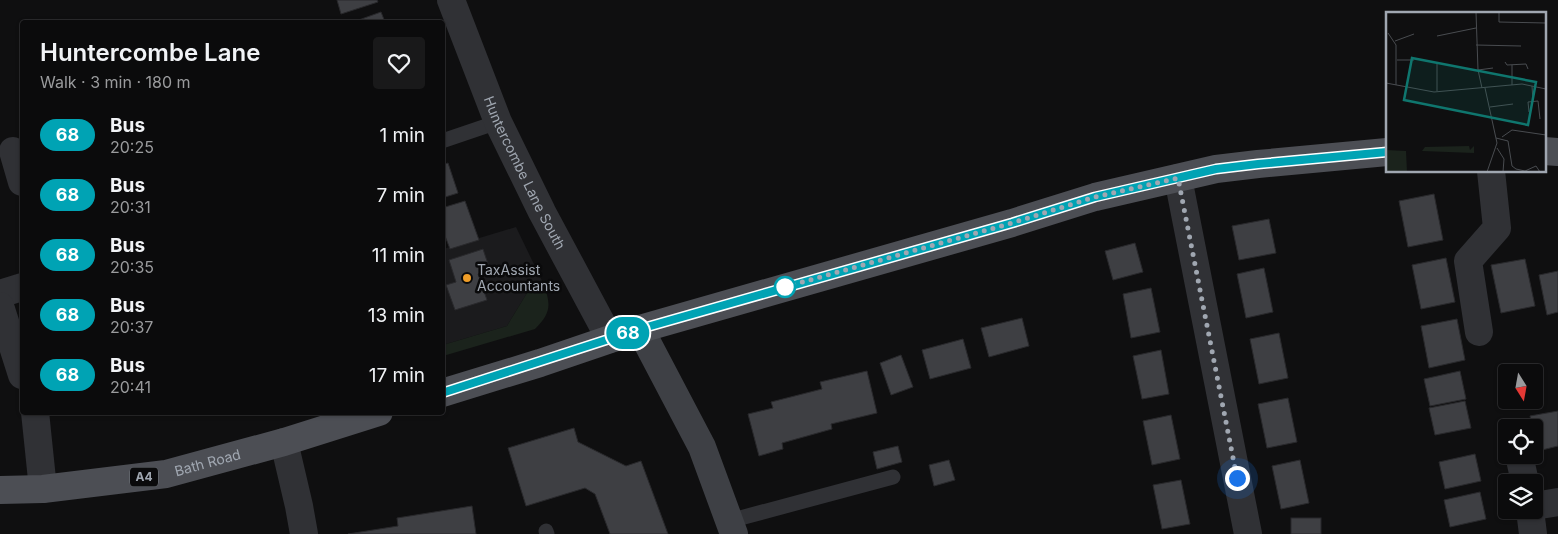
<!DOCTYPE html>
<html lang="en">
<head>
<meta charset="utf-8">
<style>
  :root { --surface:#0b0b0c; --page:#19191a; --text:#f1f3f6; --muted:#9a9b9d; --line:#2b2b2d }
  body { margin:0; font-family:Inter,sans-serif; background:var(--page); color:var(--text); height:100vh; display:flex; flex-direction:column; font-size:19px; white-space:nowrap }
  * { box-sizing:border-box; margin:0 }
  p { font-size:16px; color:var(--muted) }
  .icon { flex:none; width:28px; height:28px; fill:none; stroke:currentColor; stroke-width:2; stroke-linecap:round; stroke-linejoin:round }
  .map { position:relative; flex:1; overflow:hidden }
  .panel { position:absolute; left:20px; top:20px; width:425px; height:395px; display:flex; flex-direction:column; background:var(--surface); border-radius:5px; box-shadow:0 1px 4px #0004,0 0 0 1px var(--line) }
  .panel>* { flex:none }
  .badge { padding:0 10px; border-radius:16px; font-size:18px; line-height:32px }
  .needle { width:32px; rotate:169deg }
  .buttons { position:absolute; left:1498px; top:364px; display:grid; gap:10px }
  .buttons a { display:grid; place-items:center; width:45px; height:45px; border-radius:5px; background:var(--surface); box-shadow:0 1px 4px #0004,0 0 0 1px var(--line); font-size:25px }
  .you { position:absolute; width:25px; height:25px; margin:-12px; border:4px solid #fff; border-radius:50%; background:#1a73e8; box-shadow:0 0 0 8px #1a73e833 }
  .map>.badge { position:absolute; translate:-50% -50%; box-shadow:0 0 0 2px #fff }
  .round { display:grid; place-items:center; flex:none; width:52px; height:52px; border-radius:5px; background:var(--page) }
  .overview { display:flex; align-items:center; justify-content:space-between; height:85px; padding:0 20px }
  h1 { font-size:24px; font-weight:600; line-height:38px }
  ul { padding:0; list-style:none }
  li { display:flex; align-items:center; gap:15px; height:60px; padding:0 20px }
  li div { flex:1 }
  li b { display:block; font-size:19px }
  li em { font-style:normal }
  li .badge { min-width:55px; font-weight:700; text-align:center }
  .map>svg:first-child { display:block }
</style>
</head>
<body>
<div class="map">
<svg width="1558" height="534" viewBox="0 0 1558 534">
  <rect width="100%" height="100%" fill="#0f0f10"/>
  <path fill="#1b1b1d" d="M516,227L544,285L527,293L507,326L443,345V249Z"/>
  <path fill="#1b231c" d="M544,285C551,305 551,313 535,329L443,356V345L507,326L527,293Z"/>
  <g fill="#3e3f43" stroke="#29292c">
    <path d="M337,0H377L378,2L341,14Z"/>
    <path d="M381,12L385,22H356V21Z"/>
    <path d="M448,163L458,193L442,198V165Z"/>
    <path d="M1434,194L1443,240L1408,247L1399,201Z"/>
    <path d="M465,201L479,240L450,249L442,228V208Z"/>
    <path d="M1269,219L1276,253L1239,260L1232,226Z"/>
    <path d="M1135,243L1143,272L1113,280L1105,251Z"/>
    <path d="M483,249L490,270L478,274L487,300L455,310L446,285L456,282L449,260Z"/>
    <path d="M1446,258L1455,302L1421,309L1412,265Z"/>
    <path d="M1525,259L1535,306L1501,313L1491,265Z"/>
    <path d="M1264,268L1273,312L1246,318L1237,274Z"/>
    <path d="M1558,271V312L1547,315L1539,275Z"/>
    <path d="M1151,288L1160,332L1131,338L1123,294Z"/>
    <path d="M1022,318L1029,346L989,357L981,328Z"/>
    <path d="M1457,319L1465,360L1429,368L1421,326Z"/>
    <path d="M1279,333L1288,378L1259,384L1250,339Z"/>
    <path d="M963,339L971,368L930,379L922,350Z"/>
    <path d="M1161,350L1169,394L1142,399L1133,356Z"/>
    <path d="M901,355L913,387L891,395L880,363Z"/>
    <path d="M867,371L877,413L831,424L832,429L782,443L783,449L759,456L748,414L773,408L771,402L822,389L820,382Z"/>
    <path d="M1460,371L1466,399L1430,406L1424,379Z"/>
    <path d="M1288,398L1297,442L1267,448L1258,404Z"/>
    <path d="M1465,401L1471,428L1435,435L1429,408Z"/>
    <path d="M1558,411V446L1538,451L1530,416Z"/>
    <path d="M1171,415L1180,459L1152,465L1143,421Z"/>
    <path d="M574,428L578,442L626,466L641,461L668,534H610L595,494L585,488L526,506L508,448Z"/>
    <path d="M898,446L902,462L877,469L873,452Z"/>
    <path d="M1475,454L1481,481L1445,489L1439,462Z"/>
    <path d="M949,460L955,480L934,486L929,465Z"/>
    <path d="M1300,460L1309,503L1281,509L1272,466Z"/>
    <path d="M1181,480L1190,524L1162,529L1153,485Z"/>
    <path d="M1480,492L1486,519L1450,527L1444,500Z"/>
    <path d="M472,506L476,534H348L398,526L397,518Z"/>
    <rect x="1291" y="518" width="30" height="16"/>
  </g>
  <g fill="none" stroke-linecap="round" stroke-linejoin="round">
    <g stroke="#303135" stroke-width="15">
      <path d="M442,141L498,122"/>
      <path d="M729,521L893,477"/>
      <path d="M546,531L547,534"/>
    </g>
    <g stroke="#303135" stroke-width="28">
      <path id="s1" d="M451,0L498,122L542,212L610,339"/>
      <path d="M13,151L22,182"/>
      <path d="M1178,178L1248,534"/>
      <path d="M0,294L22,287"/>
      <path d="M0,306L22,375"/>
      <path d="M1479,332L1468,261L1497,228L1491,171"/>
      <path d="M35,412L43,489"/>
      <path d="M284,442L299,506L304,534"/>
      <path d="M1519,455L1525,482"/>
      <path d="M1534,506L1558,502"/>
      <path d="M1530,510L1533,534"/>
    </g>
    <path stroke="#3e4045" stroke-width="28" d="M640,329L702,447L734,534"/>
    <g stroke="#4c4e54" stroke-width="28">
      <path d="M1544,151L1558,152"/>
      <path d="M442,393L540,363L640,329L1012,223L1095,197L1216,169L1258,164L1387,152"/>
      <path id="s2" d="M0,490L43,489L166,474L284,442L379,412"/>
    </g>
  </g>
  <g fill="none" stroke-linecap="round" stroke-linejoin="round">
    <g stroke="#fff" stroke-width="11">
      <path id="line" d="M442,393L640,329L1012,223L1095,197L1216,169L1258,164L1387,152"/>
    </g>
    <use href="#line" stroke="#00a3b4" stroke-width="8"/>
    <path stroke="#a0a7b1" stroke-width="5" stroke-dasharray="0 9" d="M785,287L1012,223L1095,197L1178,178L1237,478"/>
  </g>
  <circle fill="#ef9d28" stroke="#0a0a0b" stroke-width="2" cx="467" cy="278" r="5"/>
  <circle fill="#fff" stroke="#00a3b4" stroke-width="2.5" cx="785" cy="287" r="10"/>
  <g text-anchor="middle" stroke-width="5" stroke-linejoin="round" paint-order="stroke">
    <rect fill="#0a0a0b" stroke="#73787f" stroke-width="1" x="130" y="467.5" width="28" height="19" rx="4"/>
    <g font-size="12" font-weight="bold" fill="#a0a7b1">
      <text x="144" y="481">A4</text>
    </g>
    <g font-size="14" fill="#a0a7b1" stroke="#0a0a0b">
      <text dy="5" stroke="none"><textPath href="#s1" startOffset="188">Huntercombe Lane South</textPath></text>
      <text dy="5" stroke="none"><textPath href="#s2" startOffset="210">Bath Road</textPath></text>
    </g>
    <g font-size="14" fill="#a0a7b1" stroke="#0a0a0b" text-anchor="start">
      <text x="477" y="275">TaxAssist<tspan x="477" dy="16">Accountants</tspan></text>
    </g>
  </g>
  <g transform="translate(1386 12)">
    <rect width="160" height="160" fill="#0f0f10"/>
    <path d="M83,134L84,138L88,134V141L36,139L39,135ZM0,138L20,139L21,160H0Z" fill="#1b231c"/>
    <path fill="none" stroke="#494c50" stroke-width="1" d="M90,0L92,58L96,76M113,1V10L160,11M2,21L10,33V73M51,24L90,16M9,29L28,22M90,33L135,34M11,48H28M51,50V79M119,50L121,53L140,52L142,57M92,58L107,56M0,71L48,80L136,72L160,77M126,73V53M146,74L147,89M99,76L111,131L101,160M104,95L127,92M143,100L142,90L152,89L154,107M116,125L126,118L160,123M110,126L122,129L126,154L130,157L139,159L150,154L154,160M111,136L118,147L117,160"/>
    <path fill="#0f766e" fill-opacity="0.15" stroke="#0f766e" stroke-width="2.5" d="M26,46L150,70L142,113L18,88Z"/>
    <rect width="160" height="160" fill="none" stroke="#a0a7b1" stroke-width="2.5"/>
  </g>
</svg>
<div class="buttons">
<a><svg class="needle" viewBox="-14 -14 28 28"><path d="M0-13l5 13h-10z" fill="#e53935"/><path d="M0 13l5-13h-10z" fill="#9a9b9d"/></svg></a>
<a><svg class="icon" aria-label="locate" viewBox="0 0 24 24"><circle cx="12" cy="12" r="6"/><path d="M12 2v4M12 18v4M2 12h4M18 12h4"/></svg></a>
<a><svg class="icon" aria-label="layers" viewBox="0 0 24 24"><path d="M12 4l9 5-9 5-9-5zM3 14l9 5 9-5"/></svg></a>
</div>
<div class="you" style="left:1237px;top:478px"></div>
<b class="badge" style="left:628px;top:333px;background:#00a3b4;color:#fff">68</b>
<section class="panel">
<div class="overview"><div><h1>Huntercombe Lane</h1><p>Walk · 3 min · 180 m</p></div><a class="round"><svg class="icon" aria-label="heart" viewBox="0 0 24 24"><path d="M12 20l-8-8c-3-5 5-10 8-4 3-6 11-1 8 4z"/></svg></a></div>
<ul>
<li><span class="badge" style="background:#00a3b4;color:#fff">68</span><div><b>Bus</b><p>20:25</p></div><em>1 min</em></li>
<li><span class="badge" style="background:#00a3b4;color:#fff">68</span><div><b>Bus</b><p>20:31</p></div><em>7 min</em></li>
<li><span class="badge" style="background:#00a3b4;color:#fff">68</span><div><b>Bus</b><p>20:35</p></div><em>11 min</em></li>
<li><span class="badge" style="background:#00a3b4;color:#fff">68</span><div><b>Bus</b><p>20:37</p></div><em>13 min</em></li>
<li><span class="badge" style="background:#00a3b4;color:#fff">68</span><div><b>Bus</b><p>20:41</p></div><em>17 min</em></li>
</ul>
</section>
</div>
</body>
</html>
